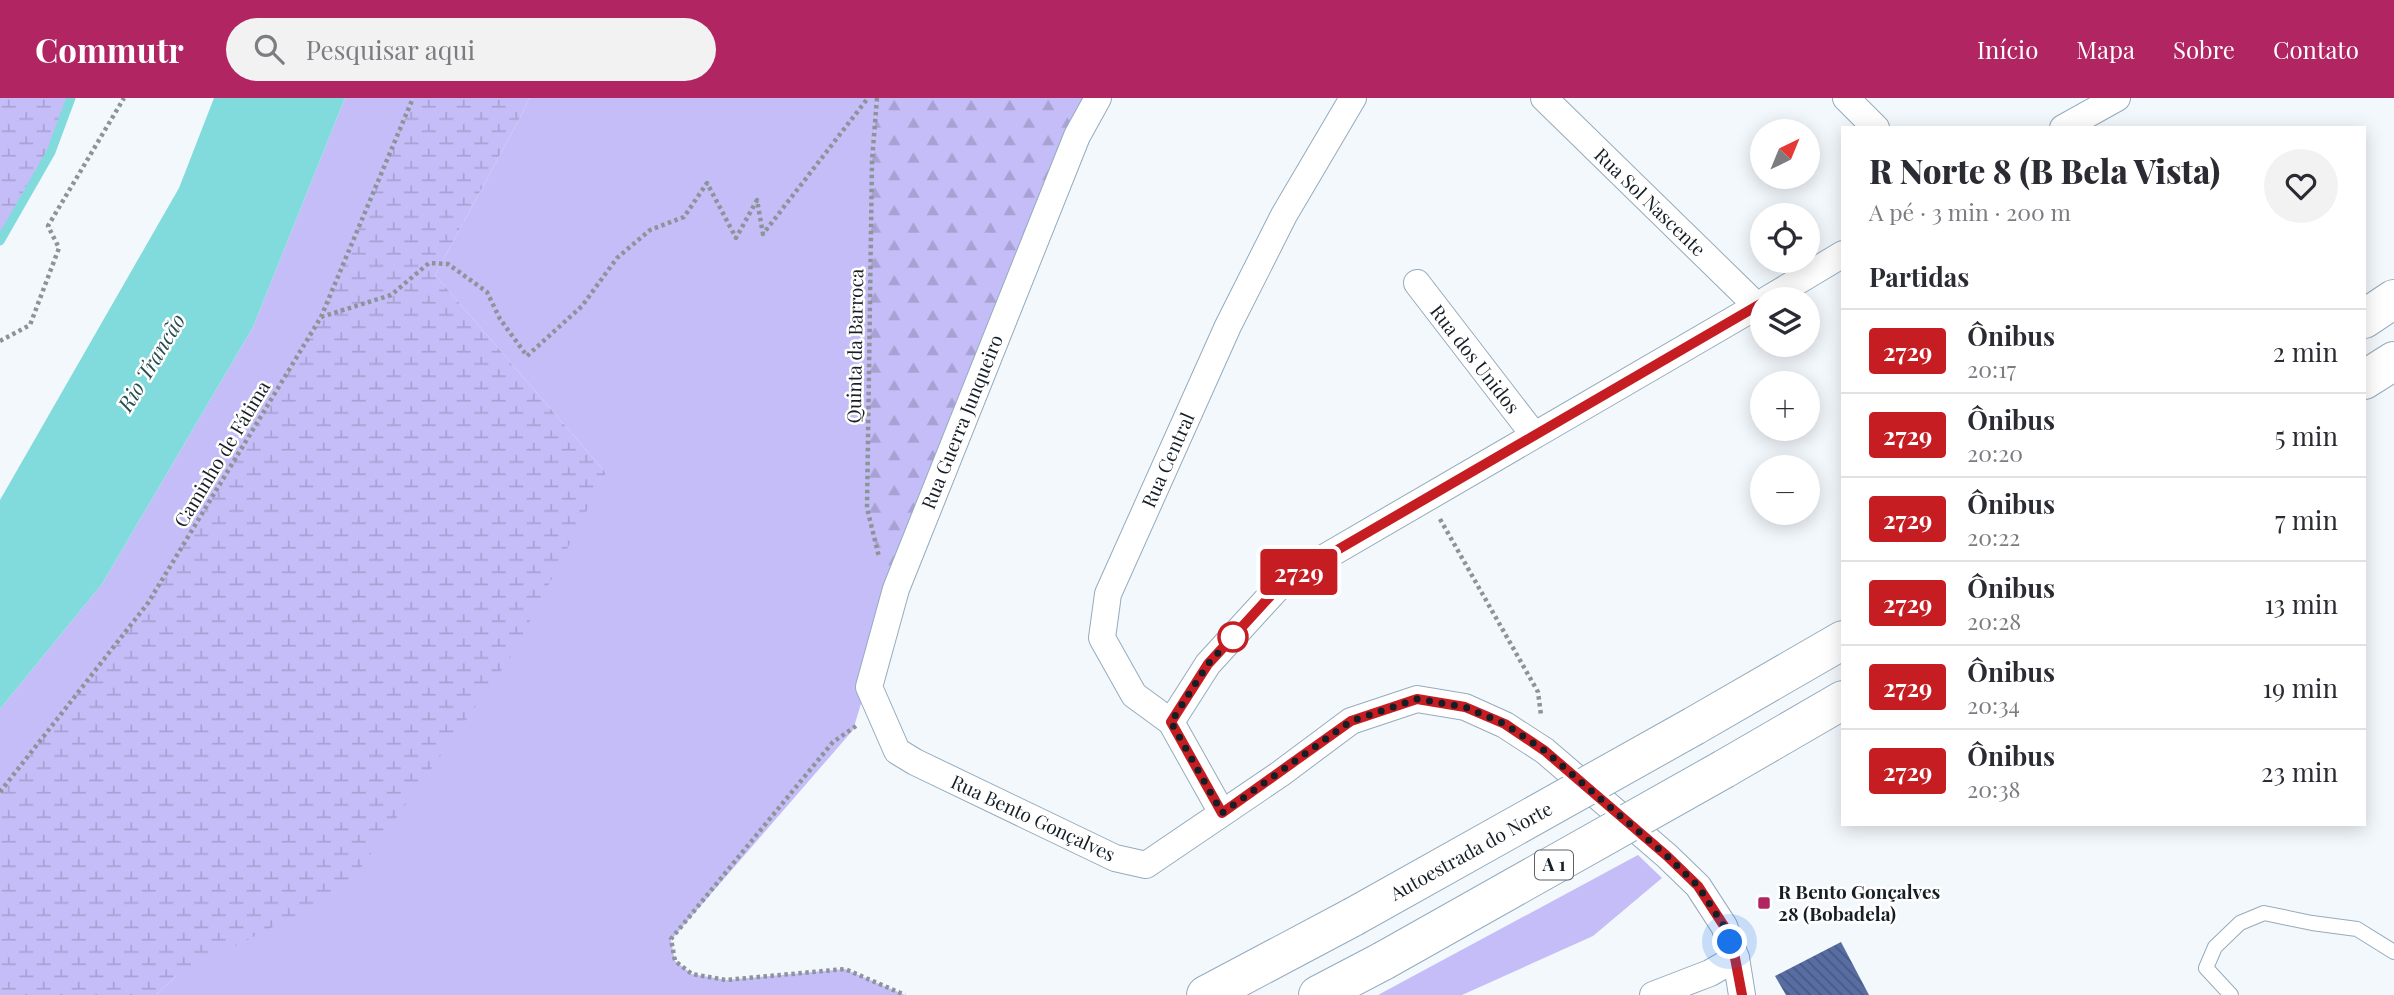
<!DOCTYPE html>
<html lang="pt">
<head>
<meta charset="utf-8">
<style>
  :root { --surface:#fff; --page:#f2f2f3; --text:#2b2b33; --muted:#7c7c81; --line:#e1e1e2; --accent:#b02562 }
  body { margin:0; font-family:"Playfair Display",serif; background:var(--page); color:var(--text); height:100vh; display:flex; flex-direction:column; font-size:26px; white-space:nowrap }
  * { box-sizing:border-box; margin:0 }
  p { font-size:23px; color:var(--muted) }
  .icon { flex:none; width:38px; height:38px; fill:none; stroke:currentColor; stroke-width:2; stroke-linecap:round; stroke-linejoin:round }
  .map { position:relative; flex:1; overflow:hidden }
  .drawer { position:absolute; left:1841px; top:28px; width:525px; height:700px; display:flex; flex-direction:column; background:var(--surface); border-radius:0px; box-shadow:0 4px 18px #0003 }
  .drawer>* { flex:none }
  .badge { padding:0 14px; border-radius:5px; font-size:24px; line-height:46px }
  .needle { width:46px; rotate:43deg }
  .buttons { position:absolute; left:1750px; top:21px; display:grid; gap:14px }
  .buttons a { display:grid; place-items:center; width:70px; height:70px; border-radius:50%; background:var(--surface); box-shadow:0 4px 18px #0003; font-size:35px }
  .you { position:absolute; width:35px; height:35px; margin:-18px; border:5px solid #fff; border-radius:50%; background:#1a73e8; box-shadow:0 0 0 10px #1a73e833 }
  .map>.badge { position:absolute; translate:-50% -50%; box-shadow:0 0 0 4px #fff }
  h2 { padding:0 28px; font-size:26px; line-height:63px }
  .round { display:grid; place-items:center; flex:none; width:74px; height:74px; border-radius:37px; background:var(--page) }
  .overview { display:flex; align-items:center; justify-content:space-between; height:119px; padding:0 28px }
  h1 { font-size:33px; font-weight:800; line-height:52px }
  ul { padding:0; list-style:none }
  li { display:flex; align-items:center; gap:21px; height:84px; padding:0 28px; border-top:2px solid var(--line) }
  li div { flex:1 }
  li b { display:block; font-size:26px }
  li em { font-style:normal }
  li .badge { min-width:77px; font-weight:700; text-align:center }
  header { display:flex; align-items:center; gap:42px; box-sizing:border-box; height:98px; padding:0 35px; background:var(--accent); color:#fff }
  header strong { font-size:33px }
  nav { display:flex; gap:38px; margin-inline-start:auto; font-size:24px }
  .search { width:490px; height:63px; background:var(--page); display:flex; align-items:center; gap:18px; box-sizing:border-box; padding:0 24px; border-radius:38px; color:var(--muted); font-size:26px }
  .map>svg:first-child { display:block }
</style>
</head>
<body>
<header>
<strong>Commutr</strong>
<div class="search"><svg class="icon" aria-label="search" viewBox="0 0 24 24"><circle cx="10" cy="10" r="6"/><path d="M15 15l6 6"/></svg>Pesquisar aqui</div>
<nav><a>Início</a><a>Mapa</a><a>Sobre</a><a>Contato</a></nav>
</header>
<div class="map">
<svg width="2394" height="897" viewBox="0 0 2394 897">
  <defs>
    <pattern id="forest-firs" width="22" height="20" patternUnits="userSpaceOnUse" patternTransform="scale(1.75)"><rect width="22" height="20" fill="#c4bdf7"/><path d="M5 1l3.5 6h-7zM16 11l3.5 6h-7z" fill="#a8a2d4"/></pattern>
    <pattern id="wetland-marsh" width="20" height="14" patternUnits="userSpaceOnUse" patternTransform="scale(1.75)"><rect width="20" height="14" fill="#c4bdf7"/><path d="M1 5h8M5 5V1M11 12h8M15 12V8" fill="none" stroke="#a8a2d4"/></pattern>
    <pattern id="building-back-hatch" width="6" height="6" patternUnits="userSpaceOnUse" patternTransform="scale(1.75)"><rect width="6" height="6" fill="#586da2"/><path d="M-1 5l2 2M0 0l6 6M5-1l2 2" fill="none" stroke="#485984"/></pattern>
  </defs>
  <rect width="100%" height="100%" fill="#f3f8fc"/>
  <g fill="#c4bdf7">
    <path d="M345,0H413L321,219L148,505L0,694V611L102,486L253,229Z"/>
    <path d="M529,0H877L872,63L896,491L853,632L671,842L675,863L692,876L726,882L845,871L905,897H156L175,879L606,375L435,177L521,18Z"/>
    <path d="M1638,757L1662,780L1593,838L1462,897H1378Z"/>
  </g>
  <path fill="url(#forest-firs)" d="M877,0H1098L896,491L882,473L867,410L872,63Z"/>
  <g fill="url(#wetland-marsh)">
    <path d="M0,0H71L51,54L0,143Z"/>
    <path d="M413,0H529L521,18L435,177L606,375L513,556L345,792L175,879L156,897H0V694L148,505L321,219Z"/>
  </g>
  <path fill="#81dbdc" d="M214,0H345L253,229L102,486L0,611V402L179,90Z"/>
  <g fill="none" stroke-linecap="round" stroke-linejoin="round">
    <path stroke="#81dbdc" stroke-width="9" d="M0,143L51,54L71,0"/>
  </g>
  <path fill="url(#building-back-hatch)" d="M1841,844L1869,897H1786L1775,878Z"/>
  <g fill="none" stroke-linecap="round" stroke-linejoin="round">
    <g stroke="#95abbd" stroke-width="16">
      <path id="lane" d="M2231,897L2206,870L2215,849L2240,825L2264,815L2312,825L2357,831L2394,854"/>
    </g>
    <g stroke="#95abbd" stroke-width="28">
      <g id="street">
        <path d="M1098,0L1077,38L896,491L869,589L897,653L915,664L1115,760L1146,767L1280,676L1351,623L1417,601L1465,609L1505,627L1545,653L1667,758L1698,788L1724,828L1736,860L1742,897"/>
        <path d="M1544,0L1757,208"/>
        <path d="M1846,0L1876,30"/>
        <path d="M2063,30L2117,0"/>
        <path d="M1417,185L1534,337"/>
        <path d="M1768,201L1843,156"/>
        <path d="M1171,624L1208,566L1284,483L1762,205"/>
        <path d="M1222,715L1171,624L1134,597L1102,540L1108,496L1228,228L1284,117L1353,0"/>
        <path d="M1653,897L1710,875L1736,860"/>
      </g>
    </g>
    <g stroke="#95abbd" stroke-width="40">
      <g id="highway">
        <path d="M2364,221L2394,201"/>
        <path d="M2364,282L2394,263"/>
        <path d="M1694,628L1843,542"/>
        <path d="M1724,671L1843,602"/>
        <path d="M1206,897L1353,819"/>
        <path d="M1318,897L1383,863"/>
      </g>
    </g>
    <g stroke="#8d9499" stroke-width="4.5" stroke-dasharray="3.5 3.5" stroke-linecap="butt">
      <path d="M877,0L872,63L867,410L879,459"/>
      <path d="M321,219L391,197L429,165L448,166L487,194L500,221L527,258L582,208L617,160L650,132L684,119L707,85L736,140L757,102L763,136L868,0"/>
      <path d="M0,243L30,227L59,150L48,128L124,0"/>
      <path d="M1440,421L1538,594L1541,617"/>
      <path d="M856,628L833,644L671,841L675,863L692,876L726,882L845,871L905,897"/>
      <path d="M0,694L148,505L321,219L413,0"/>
    </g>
    <use href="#lane" stroke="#fff" stroke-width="14"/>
    <use href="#street" stroke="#fff" stroke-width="26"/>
    <use href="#highway" stroke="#fff" stroke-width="38"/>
    <g stroke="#95abbd" stroke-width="40" stroke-linecap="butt">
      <g id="highway-bridge">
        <path d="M1353,819L1694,628"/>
        <path d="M1383,863L1724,671"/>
      </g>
    </g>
    <use href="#highway-bridge" stroke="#fff" stroke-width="38"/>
  </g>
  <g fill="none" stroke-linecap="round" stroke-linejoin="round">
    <g stroke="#fff" stroke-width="16">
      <path id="line" d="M1742,897L1735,860L1724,828L1698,788L1667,758L1545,653L1505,626L1465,609L1417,601L1351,623L1222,715L1171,624L1208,566L1284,483L1762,205"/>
    </g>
    <use href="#line" stroke="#c61d23" stroke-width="10"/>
    <path stroke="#161f26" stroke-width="7" stroke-dasharray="0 12.6" d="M1233,539L1238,533L1208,566L1171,624L1222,715L1351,623L1417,601L1465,609L1505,626L1545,653L1667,758L1698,788L1724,828L1730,844"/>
  </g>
  <circle fill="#fff" stroke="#c61d23" stroke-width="3.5" cx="1233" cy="539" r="14"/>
  <rect fill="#b02562" stroke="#fff" stroke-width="2.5" x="1757" y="798" width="14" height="14" rx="3.5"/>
  <g text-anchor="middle" stroke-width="5" stroke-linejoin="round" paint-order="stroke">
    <rect fill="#fff" stroke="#5c6267" stroke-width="2" x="1535" y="752.5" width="38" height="29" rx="5"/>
    <g font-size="18" font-weight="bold" fill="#161f26">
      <text x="1554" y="773">A 1</text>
    </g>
    <g font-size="19" fill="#161f26" stroke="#fff">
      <text transform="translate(1650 104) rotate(44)" y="7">Rua Sol Nascente</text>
      <text transform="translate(855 248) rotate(-89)" y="7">Quinta da Barroca</text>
      <text transform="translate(1475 261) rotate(52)" y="7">Rua dos Unidos</text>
      <text transform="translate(962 324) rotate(-68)" y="7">Rua Guerra Junqueiro</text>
      <text transform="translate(222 356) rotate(-59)" y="7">Caminho de Fátima</text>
      <text transform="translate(1168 362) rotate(-66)" y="7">Rua Central</text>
      <text transform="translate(1033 720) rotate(25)" y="7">Rua Bento Gonçalves</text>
      <text transform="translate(1471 753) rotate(-29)" y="7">Autoestrada do Norte</text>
    </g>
    <g font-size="19" font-weight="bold" fill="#161f26" stroke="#fff" text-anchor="start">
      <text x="1778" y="801">R Bento Gonçalves<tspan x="1778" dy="22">28 (Bobadela)</tspan></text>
    </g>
    <g font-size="21" font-style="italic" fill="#254f4f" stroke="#fff">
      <text transform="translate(152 265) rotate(-59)" y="7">Rio Trancão</text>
    </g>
  </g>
</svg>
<div class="buttons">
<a><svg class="needle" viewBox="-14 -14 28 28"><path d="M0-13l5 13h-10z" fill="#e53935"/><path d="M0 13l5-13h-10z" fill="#7c7c81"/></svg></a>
<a><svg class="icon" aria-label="locate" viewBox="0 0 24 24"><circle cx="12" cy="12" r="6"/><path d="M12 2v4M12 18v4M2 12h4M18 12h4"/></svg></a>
<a><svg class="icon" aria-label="layers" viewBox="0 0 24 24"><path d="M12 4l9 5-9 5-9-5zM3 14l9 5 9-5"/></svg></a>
<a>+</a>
<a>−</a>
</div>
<div class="you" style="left:1730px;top:844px"></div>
<b class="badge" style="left:1299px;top:474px;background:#c61d23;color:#fff">2729</b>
<section class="drawer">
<div class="overview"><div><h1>R Norte 8 (B Bela Vista)</h1><p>A pé · 3 min · 200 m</p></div><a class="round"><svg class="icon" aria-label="heart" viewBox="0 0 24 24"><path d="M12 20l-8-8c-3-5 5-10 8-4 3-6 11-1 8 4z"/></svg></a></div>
<h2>Partidas</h2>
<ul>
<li><span class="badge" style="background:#c61d23;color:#fff">2729</span><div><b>Ônibus</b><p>20:17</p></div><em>2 min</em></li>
<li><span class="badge" style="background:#c61d23;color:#fff">2729</span><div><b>Ônibus</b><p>20:20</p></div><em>5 min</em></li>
<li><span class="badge" style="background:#c61d23;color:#fff">2729</span><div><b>Ônibus</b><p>20:22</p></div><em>7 min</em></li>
<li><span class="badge" style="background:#c61d23;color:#fff">2729</span><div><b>Ônibus</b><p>20:28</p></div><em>13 min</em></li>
<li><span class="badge" style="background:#c61d23;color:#fff">2729</span><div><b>Ônibus</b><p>20:34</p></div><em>19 min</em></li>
<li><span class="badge" style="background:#c61d23;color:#fff">2729</span><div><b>Ônibus</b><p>20:38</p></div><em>23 min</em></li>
</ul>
</section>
</div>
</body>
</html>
